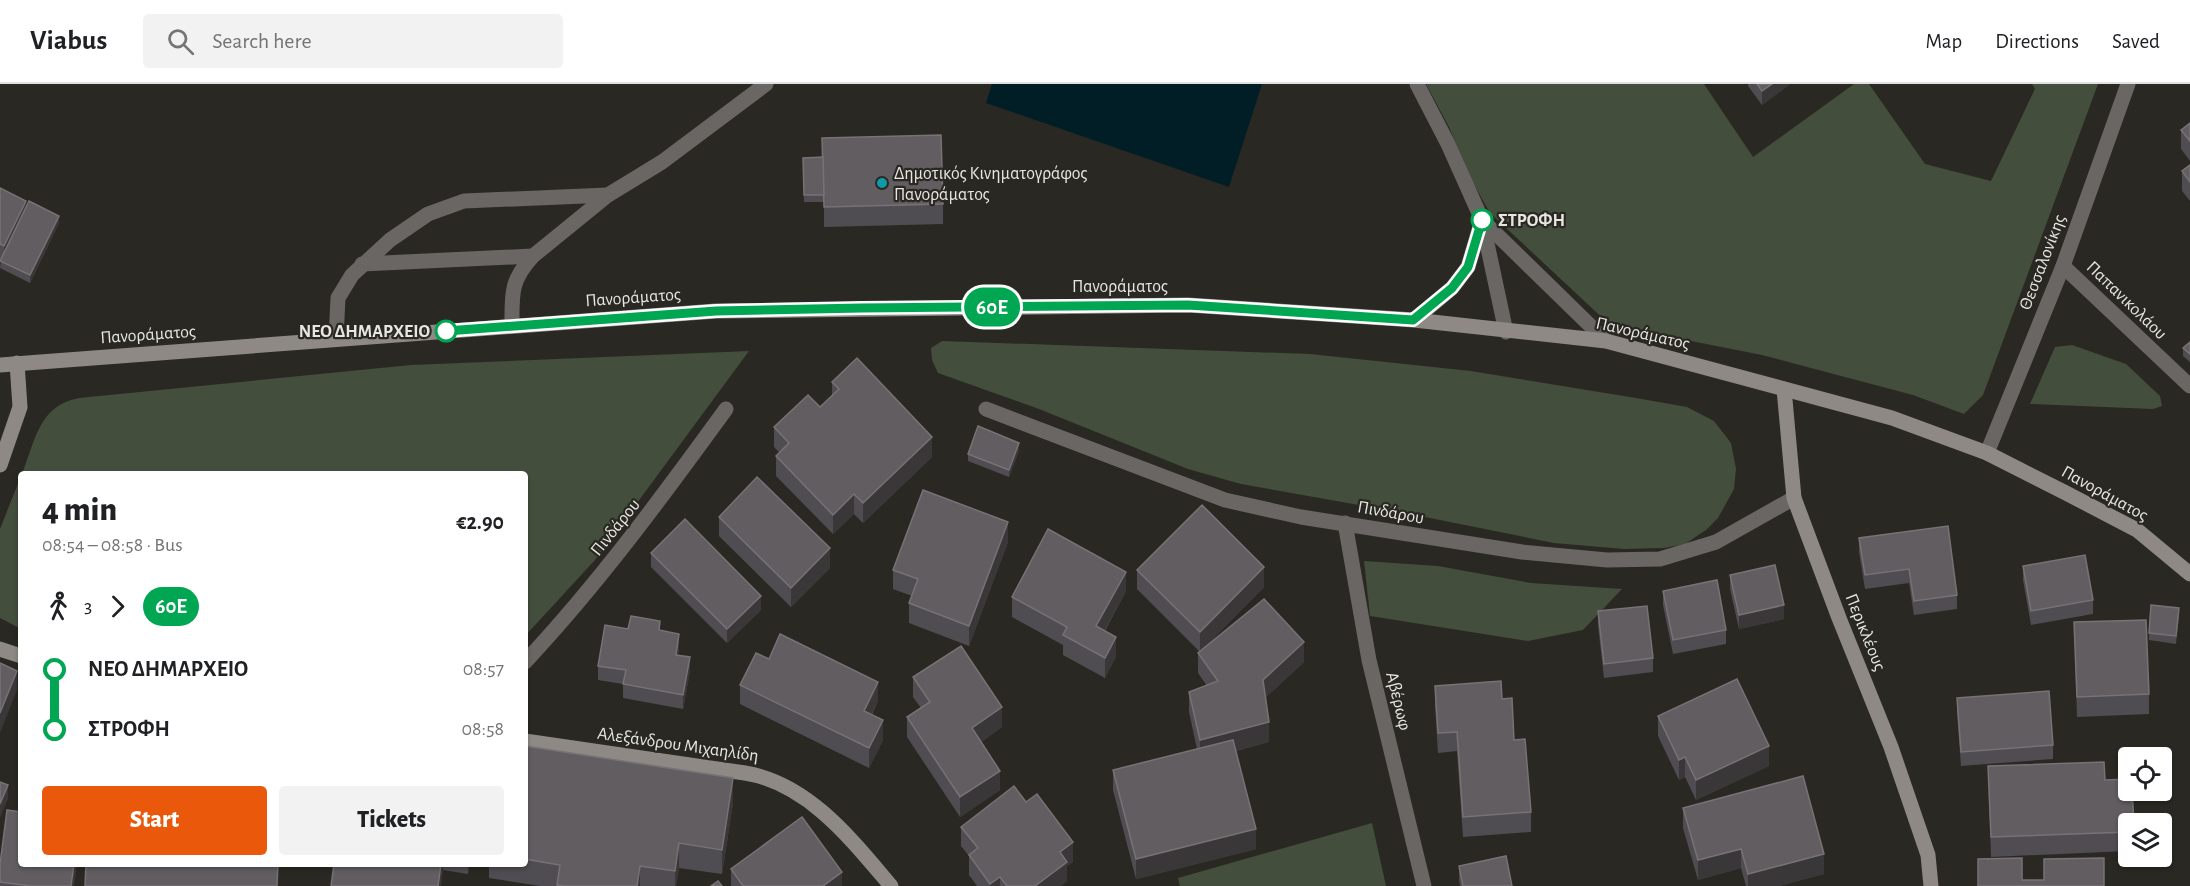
<!DOCTYPE html>
<html lang="en">
<head>
<meta charset="utf-8">
<style>
  :root { --surface:#fff; --page:#f2f2f2; --text:#202124; --muted:#757577; --line:#e0e0e0; --accent:#ea580c }
  body { margin:0; font-family:"Alegreya Sans",sans-serif; background:var(--page); color:var(--text); height:100vh; display:flex; flex-direction:column; font-size:22px; white-space:nowrap }
  * { box-sizing:border-box; margin:0 }
  p { font-size:20px; color:var(--muted) }
  .icon { flex:none; width:33px; height:33px; fill:none; stroke:currentColor; stroke-width:2; stroke-linecap:round; stroke-linejoin:round }
  .map { position:relative; flex:1; overflow:hidden }
  .drawer { position:absolute; left:18px; top:387px; width:510px; height:396px; display:flex; flex-direction:column; background:var(--surface); border-radius:6px; box-shadow:0 2px 4px #0004 }
  .drawer>* { flex:none }
  .badge { padding:0 12px; border-radius:20px; font-size:21px; line-height:39px }
  .buttons { position:absolute; left:2118px; top:663px; display:grid; gap:12px }
  .buttons a { display:grid; place-items:center; width:54px; height:54px; border-radius:6px; background:var(--surface); box-shadow:0 2px 4px #0004; font-size:30px }
  .map>.badge { position:absolute; translate:-50% -50%; box-shadow:0 0 0 3px #fff }
  .legs { display:flex; align-items:center; gap:9px; height:66px; padding:0 24px; font-size:20px }
  .legs p { margin-inline-start:auto }
  .summary { display:flex; align-items:center; justify-content:space-between; height:102px; padding:0 24px }
  h1 { font-size:33px; font-weight:800; line-height:45px }
  .cta { display:flex; gap:12px; margin-top:auto; padding:12px 24px }
  .cta a { flex:1; height:69px; border-radius:6px; background:var(--accent); color:#fff; font-size:24px; font-weight:800; line-height:69px; text-align:center }
  .cta a+a { background:var(--page); color:var(--text) }
  ul { padding:0 24px; list-style:none }
  li { display:flex; align-items:center; gap:21px; height:60px; font-size:22px }
  li i { display:grid; place-items:center; width:9px; height:100%; margin:0 8px; background:currentColor }
  li i::after { content:''; width:15px; height:15px; margin:-8px; border:4px solid; border-radius:50%; background:var(--surface) }
  li p { margin-inline-start:auto }
  li:first-child i { background:linear-gradient(#0000 50%,currentColor 0) }
  li:last-child i { background:linear-gradient(currentColor 50%,#0000 0) }
  header { display:flex; align-items:center; gap:36px; box-sizing:border-box; height:84px; padding:0 30px; background:var(--surface); border-bottom:2px solid var(--line) }
  header strong { font-size:28px }
  nav { display:flex; gap:33px; margin-inline-start:auto; font-size:21px }
  .search { width:420px; height:54px; background:var(--page); display:flex; align-items:center; gap:15px; box-sizing:border-box; padding:0 21px; border-radius:6px; color:var(--muted); font-size:22px }
  .map>svg:first-child { display:block }
</style>
</head>
<body>
<header>
<strong>Viabus</strong>
<div class="search"><svg class="icon" aria-label="search" viewBox="0 0 24 24"><circle cx="10" cy="10" r="6"/><path d="M15 15l6 6"/></svg>Search here</div>
<nav><a>Map</a><a>Directions</a><a>Saved</a></nav>
</header>
<div class="map">
<svg width="2190" height="802" viewBox="0 0 2190 802">
  <rect width="100%" height="100%" fill="#2a2822"/>
  <g fill="#444e3c">
    <path d="M1426,0H1704L1753,73L1854,0H1869L1925,80L1991,97L2035,5L2032,0H2098L1983,311L1964,330L1913,311L1762,271L1610,241L1490,129L1472,97L1449,43Z"/>
    <path d="M942,257L1310,270L1471,287L1636,314L1687,323L1714,337L1731,359L1736,385L1734,405L1718,434L1706,446L1685,460L1664,464L1624,465L1554,459L1415,431L1241,400L1188,385L1039,325L938,289L932,276L931,264Z"/>
    <path d="M2072,261L2126,280L2160,312L2162,322L2153,325L2030,320L2055,263Z"/>
    <path d="M749,267L595,476L525,552V390H22C35,357 39,321 79,314L411,281Z"/>
    <path d="M21,392V545L0,534V445Z"/>
    <path d="M1364,477L1438,482L1531,499L1622,505L1583,546L1528,557L1370,532Z"/>
    <path d="M1372,739L1386,802H1180L1178,794Z"/>
  </g>
  <path fill="#011e26" d="M992,0H1262L1229,103L986,19Z"/>
  <g fill="none" stroke-linecap="round" stroke-linejoin="round">
    <g stroke="#696664" stroke-width="15">
      <path d="M362,180L533,172"/>
      <path d="M512,242C512,210 510,197 533,172L608,111L662,78L766,0"/>
      <path d="M336,255L338,214L352,191L390,156L428,130L464,117L608,111"/>
    </g>
    <g stroke="#696664" stroke-width="15">
      <path d="M1417,0L1448,60L1482,136L1506,248"/>
      <path d="M1482,136L1606,257"/>
      <path d="M2063,182L2190,302"/>
      <path d="M1414,236L1452,204L1468,183L1481,139"/>
      <path d="M986,325L1225,416L1301,433L1522,468L1607,476L1660,475L1716,458L1794,414"/>
      <path d="M1987,369L2063,182L2128,0"/>
      <path d="M1345,439L1369,576L1424,802"/>
      <path d="M525,578C599,499 662,413 726,325"/>
    </g>
    <g stroke="#8e8985" stroke-width="15">
      <path d="M0,281L716,227L1188,221L1414,236L1606,257L1892,334L1987,369L2064,408L2137,446L2190,490"/>
      <path d="M1784,305L1794,414L1839,534L1891,663L1928,771L1931,802"/>
      <path d="M0,381L20,323L17,279"/>
      <path d="M0,565L21,572"/>
      <path d="M525,657L745,689C808,699 852,756 891,802"/>
    </g>
  </g>
  <g fill="#504d52">
    <path d="M1748,0H1790L1762,21L1748,2Z"/>
    <path d="M2190,39V77L2181,65V46Z"/>
    <path d="M822,54L943,120V140L824,143V118H804L803,74L822,73Z"/>
    <path d="M2190,81V117L2182,107V87Z"/>
    <path d="M0,104L26,124L59,139L30,199L0,184L1,175L0,174Z"/>
    <path d="M2190,258V278L2183,272V264Z"/>
    <path d="M832,298L932,373L863,439L854,430L833,450L776,392V372L780,369L774,363V343L820,323L832,312Z"/>
    <path d="M1019,367L1009,393L968,377V370Z"/>
    <path d="M719,433L830,484L791,523L719,452Z"/>
    <path d="M1859,454L1957,511V525L1914,531L1909,499L1865,505L1859,468Z"/>
    <path d="M1008,458L969,562L909,539V519L912,512L893,505V486Z"/>
    <path d="M651,469L761,526L727,559L651,483Z"/>
    <path d="M2023,482L2093,516V530L2031,541L2023,496Z"/>
    <path d="M1137,486L1264,503L1202,566L1304,578L1265,614L1269,658L1236,667L1256,765L1136,795L1113,706V686L1197,665L1189,628V608L1207,602L1198,589V569L1200,568L1137,505Z"/>
    <path d="M1730,491L1784,535L1739,545L1730,505Z"/>
    <path d="M1126,507L1105,547L1116,572L1105,594L1063,571V561L1012,533V513Z"/>
    <path d="M1663,507L1726,546V560L1673,570L1663,521Z"/>
    <path d="M1598,527L1653,574V588L1604,594L1598,541Z"/>
    <path d="M2179,531L2176,560L2149,556V549Z"/>
    <path d="M2074,538L2149,610V630L2077,633Z"/>
    <path d="M628,545L660,547L679,564L678,571L690,587L683,625L623,614V600L598,596V582Z"/>
    <path d="M769,575L878,617L872,631L883,656L869,684L740,620V601Z"/>
    <path d="M913,593L1002,643L981,658L1000,706L960,733L907,653V633L921,624L913,613Z"/>
    <path d="M1435,602L1502,615L1514,656L1531,728V748L1463,753L1457,667L1438,669L1435,621Z"/>
    <path d="M1957,614L2053,661V675L1961,682L1957,628Z"/>
    <path d="M1658,632L1769,682L1696,716L1685,693L1679,696L1658,652Z"/>
    <path d="M525,662L733,719L722,790L679,784L676,802H540L489,794V780H525Z"/>
    <path d="M1988,682L2105,696L2128,740V767L1991,773Z"/>
    <path d="M1683,724L1824,790L1779,802H1746L1741,784L1698,796L1683,744Z"/>
    <path d="M961,743L1073,778L1067,782V797L1061,802H977L969,791V772L961,762Z"/>
    <path d="M0,780L74,802H0Z"/>
    <path d="M334,780H469L468,790L443,786Z"/>
    <path d="M1459,782L1512,802H1460L1459,796Z"/>
    <path d="M731,785L842,802H731Z"/>
  </g>
  <g fill="#3a3738">
    <path d="M1772,0H1790L1762,21V7Z"/>
    <path d="M26,117V131L4,176V162Z"/>
    <path d="M59,132V139L30,199V191Z"/>
    <path d="M932,353V373L863,439V419Z"/>
    <path d="M1019,359V367L1009,393V386Z"/>
    <path d="M854,410V430L833,450V431Z"/>
    <path d="M1008,438V458L969,562V542Z"/>
    <path d="M830,464V484L791,523V504Z"/>
    <path d="M1264,483V503L1200,568V548Z"/>
    <path d="M1126,488V507L1096,562V542Z"/>
    <path d="M761,512V526L727,559V545Z"/>
    <path d="M1784,521V535L1739,545V531Z"/>
    <path d="M679,550V564L676,585V571Z"/>
    <path d="M1116,553V572L1105,594V574Z"/>
    <path d="M1304,558V578L1263,616V596Z"/>
    <path d="M690,573V587L683,625V611Z"/>
    <path d="M17,587V606L0,649V629Z"/>
    <path d="M878,598V617L864,646V627Z"/>
    <path d="M1002,623V643L972,664V644Z"/>
    <path d="M883,636V656L869,684V664Z"/>
    <path d="M1269,638V658L1200,676V656Z"/>
    <path d="M1769,662V682L1696,716V696Z"/>
    <path d="M1685,673V693L1679,696V676Z"/>
    <path d="M1000,687V706L960,733V713Z"/>
    <path d="M733,694V719L722,790V766Z"/>
    <path d="M8,701V715L0,734V720Z"/>
    <path d="M1256,745V765L1136,795V775Z"/>
    <path d="M1073,758V778L1067,782V797L1061,802H1035L1060,768Z"/>
    <path d="M679,759V784L676,802H675V787Z"/>
    <path d="M1741,765V784L1698,796V776Z"/>
    <path d="M1824,770V790L1779,802H1748V790Z"/>
    <path d="M74,780H77L74,802H71Z"/>
    <path d="M441,780H443V786L441,802H438Z"/>
    <path d="M640,782V802H637Z"/>
    <path d="M842,788V802H823Z"/>
    <path d="M1000,793V802H990V800Z"/>
  </g>
  <g fill="#615d61" stroke="#767275" stroke-width="1.5">
    <path d="M1757,0H1772L1762,7Z"/>
    <path d="M2190,39V57L2181,46Z"/>
    <path d="M941,51L943,120L824,123L822,54Z"/>
    <path d="M823,73L824,111H804L803,74Z"/>
    <path d="M2190,81V98L2182,87Z"/>
    <path d="M0,104L26,117L4,162L0,160Z"/>
    <path d="M29,117L59,132L30,191L0,177Z"/>
    <path d="M2190,258V270L2183,264Z"/>
    <path d="M857,274L932,353L863,419L854,410L833,431L776,372L789,359L774,343L808,311L820,323L839,305L832,298Z"/>
    <path d="M978,342L1019,359L1009,386L968,370Z"/>
    <path d="M757,393L830,464L791,504L719,433Z"/>
    <path d="M923,406L1008,438L969,542L909,519L918,495L893,486Z"/>
    <path d="M1202,421L1264,483L1200,548L1137,486Z"/>
    <path d="M685,435L761,512L727,545L651,469Z"/>
    <path d="M1948,442L1957,511L1914,517L1909,485L1865,491L1859,454Z"/>
    <path d="M1048,445L1126,488L1096,542L1116,553L1105,574L1063,551L1067,543L1012,513Z"/>
    <path d="M2085,471L2093,516L2031,527L2023,482Z"/>
    <path d="M1775,481L1784,521L1739,531L1730,491Z"/>
    <path d="M1717,496L1726,546L1673,556L1663,507Z"/>
    <path d="M1264,515L1304,558L1263,596L1269,638L1200,656L1189,608L1218,597L1198,569Z"/>
    <path d="M2151,521L2179,524L2176,552L2149,549Z"/>
    <path d="M1647,522L1653,574L1604,580L1598,527Z"/>
    <path d="M631,532L660,537L659,546L679,550L676,571L690,573L683,611L623,600L626,586L598,582L605,541L628,545Z"/>
    <path d="M2146,536L2149,610L2077,613L2074,538Z"/>
    <path d="M780,550L878,598L864,627L883,636L869,664L740,601L756,569L769,575Z"/>
    <path d="M961,562L1002,623L972,644L1000,687L960,713L907,633L930,618L913,593Z"/>
    <path d="M0,579L17,587L0,629Z"/>
    <path d="M1737,595L1769,662L1696,696L1685,673L1679,676L1658,632Z"/>
    <path d="M1501,597L1502,615L1512,614L1514,656L1525,655L1531,728L1463,733L1457,648L1438,649L1435,602Z"/>
    <path d="M2049,607L2053,661L1961,668L1957,614Z"/>
    <path d="M1233,656L1256,745L1136,775L1113,686Z"/>
    <path d="M525,662L733,694L722,766L679,759L675,787L640,782L637,802H564L557,801L560,781L525,775Z"/>
    <path d="M2104,678L2105,696L2128,695V706H2132L2134,740H2128V748L1991,753L1988,682Z"/>
    <path d="M1803,692L1824,770L1748,790L1741,765L1698,776L1683,724Z"/>
    <path d="M0,698L8,701L0,720Z"/>
    <path d="M1014,702L1026,718L1037,710L1073,758L1060,768L1067,778L1035,802H1007L1000,793L990,800L969,771L978,764L961,743Z"/>
    <path d="M7,726L21,728V780H74L71,802H31L0,798V780Z"/>
    <path d="M802,733L842,788L823,802H743L731,785Z"/>
    <path d="M1506,772L1512,802H1463L1459,782Z"/>
    <path d="M2022,774V796H2044V775L2104,774V802H1978V775Z"/>
    <path d="M86,780H278L277,802H85Z"/>
    <path d="M334,780H441L438,802H331Z"/>
    <path d="M718,797L722,802H711Z"/>
  </g>
  <g fill="none" stroke-linecap="round" stroke-linejoin="round">
    <g stroke="#fff" stroke-width="14">
      <path id="line-1" d="M446,247L716,227L862,224L1188,221L1413,236L1452,204L1468,183L1482,136"/>
    </g>
    <use href="#line-1" stroke="#00a651" stroke-width="9"/>
  </g>
  <circle fill="#0f9aa8" stroke="#2a2822" stroke-width="2" cx="882" cy="99" r="6"/>
  <g fill="#fff" stroke="#00a651" stroke-width="3">
    <circle cx="1482" cy="136" r="10"/>
    <circle cx="446" cy="247" r="10"/>
  </g>
  <g text-anchor="middle" stroke-width="4.5" stroke-linejoin="round" paint-order="stroke">
    <g font-size="18" fill="#e7e6e1" stroke="#2a2822" text-anchor="start">
      <text x="894" y="95">Δημοτικός Κινηματογράφος<tspan x="894" dy="21">Πανοράματος</tspan></text>
    </g>
    <g font-size="18" font-weight="bold" fill="#e7e6e1" stroke="#2a2822" text-anchor="start">
      <text x="1498" y="142">ΣΤΡΟΦΗ</text>
      <text x="430" y="253" text-anchor="end">ΝΕΟ ΔΗΜΑΡΧΕΙΟ</text>
    </g>
    <g font-size="18" fill="#e7e6e1" stroke="#2a2822">
      <text transform="translate(2042 178) rotate(-69)" y="6">Θεσσαλονίκης</text>
      <text x="1120" y="208">Πανοράματος</text>
      <text transform="translate(633 213) rotate(-4)" y="6">Πανοράματος</text>
      <text transform="translate(2127 216) rotate(44)" y="6">Παπανικολάου</text>
      <text transform="translate(1643 249) rotate(13)" y="6">Πανοράματος</text>
      <text transform="translate(148 250) rotate(-4)" y="6">Πανοράματος</text>
      <text transform="translate(2105 409) rotate(29)" y="6">Πανοράματος</text>
      <text transform="translate(1391 428) rotate(10)" y="6">Πινδάρου</text>
      <text transform="translate(615 443) rotate(-51)" y="6">Πινδάρου</text>
      <text transform="translate(1866 548) rotate(68)" y="6">Περικλέους</text>
      <text transform="translate(1399 617) rotate(76)" y="6">Αβέρωφ</text>
      <text transform="translate(678 660) rotate(8)" y="6">Aλεξάνδρου Mιχαηλίδη</text>
    </g>
  </g>
</svg>
<div class="buttons">
<a><svg class="icon" aria-label="locate" viewBox="0 0 24 24"><circle cx="12" cy="12" r="6"/><path d="M12 2v4M12 18v4M2 12h4M18 12h4"/></svg></a>
<a><svg class="icon" aria-label="layers" viewBox="0 0 24 24"><path d="M12 4l9 5-9 5-9-5zM3 14l9 5 9-5"/></svg></a>
</div>
<b class="badge" style="left:992px;top:223px;background:#00a651;color:#fff">60Ε</b>
<section class="drawer">
<div class="summary"><div><h1>4 min</h1><p>08:54 – 08:58 · Bus</p></div><b>€2.90</b></div>
<div class="legs"><svg class="icon" aria-label="walk" viewBox="0 0 24 24"><circle cx="13" cy="4" r="2"/><path d="M13 8l-2 6 4 7M11 14l-3 7M7 12l3-4h3l4 4"/></svg>3<svg class="icon" aria-label="forward" viewBox="0 0 24 24"><path d="M9 5l7 7-7 7"/></svg><b class="badge" style="background:#00a651;color:#fff">60Ε</b></div>
<ul>
<li><i style="color:#00a651"></i><b>ΝΕΟ ΔΗΜΑΡΧΕΙΟ</b><p>08:57</p></li>
<li><i style="color:#00a651"></i><b>ΣΤΡΟΦΗ</b><p>08:58</p></li>
</ul>
<div class="cta"><a>Start</a><a>Tickets</a></div>
</section>
</div>
</body>
</html>
